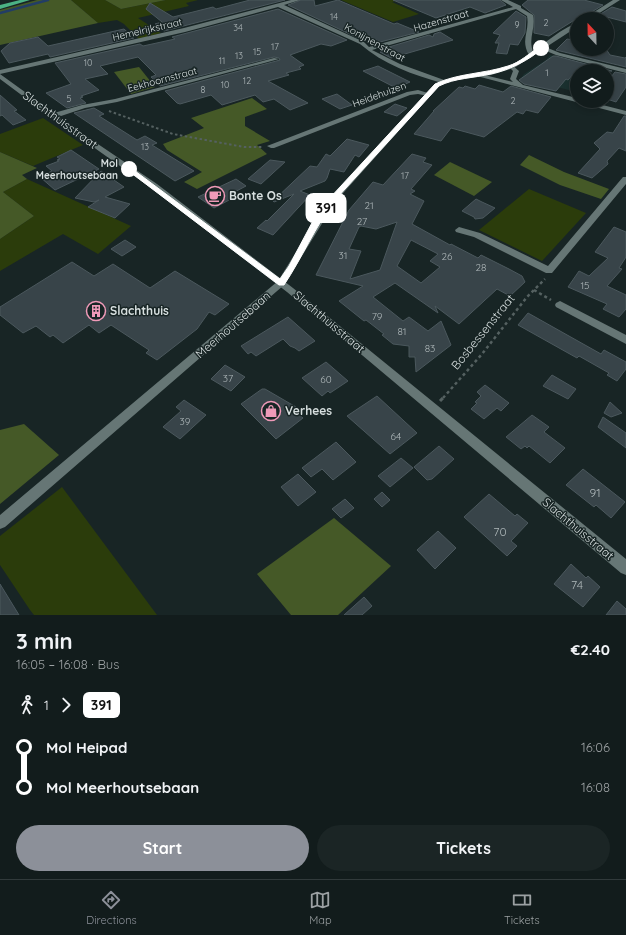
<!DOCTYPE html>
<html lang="en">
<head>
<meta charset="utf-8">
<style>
  :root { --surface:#121c1c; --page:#1b2525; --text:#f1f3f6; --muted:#9ca1a3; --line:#313a3b; --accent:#8c9099 }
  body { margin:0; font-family:Quicksand,sans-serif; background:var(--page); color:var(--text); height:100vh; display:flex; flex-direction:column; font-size:15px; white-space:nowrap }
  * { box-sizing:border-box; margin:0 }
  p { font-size:13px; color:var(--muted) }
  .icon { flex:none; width:22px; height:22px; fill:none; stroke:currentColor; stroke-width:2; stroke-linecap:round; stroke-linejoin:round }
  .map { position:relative; height:615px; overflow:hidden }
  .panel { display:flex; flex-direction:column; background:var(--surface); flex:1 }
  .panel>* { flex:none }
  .badge { padding:0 8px; border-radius:6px; font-size:14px; line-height:26px }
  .needle { width:26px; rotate:338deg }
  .fabs { position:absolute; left:570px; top:12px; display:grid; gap:8px }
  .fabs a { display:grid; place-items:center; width:44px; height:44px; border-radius:50%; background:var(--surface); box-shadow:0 2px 6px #0003,0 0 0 1px var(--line); font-size:20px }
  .map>.badge { position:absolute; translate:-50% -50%; box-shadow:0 0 0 2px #fff }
  .legs { display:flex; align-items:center; gap:6px; height:44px; padding:0 16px; font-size:13px }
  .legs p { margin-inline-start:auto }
  .head { display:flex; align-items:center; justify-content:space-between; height:68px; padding:0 16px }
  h1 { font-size:22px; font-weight:700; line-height:30px }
  .button { display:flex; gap:8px; margin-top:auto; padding:8px 16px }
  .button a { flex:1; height:46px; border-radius:24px; background:var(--accent); color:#fff; font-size:16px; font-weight:700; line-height:46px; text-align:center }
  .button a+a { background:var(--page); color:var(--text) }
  ul { padding:0 16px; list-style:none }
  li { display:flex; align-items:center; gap:14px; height:40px; font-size:15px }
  li i { display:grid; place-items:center; width:6px; height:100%; margin:0 5px; background:currentColor }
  li i::after { content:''; width:10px; height:10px; margin:-5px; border:3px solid; border-radius:50%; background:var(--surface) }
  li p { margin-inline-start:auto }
  li:first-child i { background:linear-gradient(#0000 50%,currentColor 0) }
  li:last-child i { background:linear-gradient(currentColor 50%,#0000 0) }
  .dock { display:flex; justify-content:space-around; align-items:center; height:56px; border-top:1px solid var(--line); background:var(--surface); font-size:11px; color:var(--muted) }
  .dock a { display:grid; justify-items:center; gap:2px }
  .dock .on { color:var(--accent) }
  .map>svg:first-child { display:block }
</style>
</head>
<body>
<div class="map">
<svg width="626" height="615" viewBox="0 0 626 615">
  <rect width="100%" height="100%" fill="#182525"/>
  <path fill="#1a302f" d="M550,55L591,66L577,71V92L521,78L524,74L546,60Z"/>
  <g fill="#2b3c0b">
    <path d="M71,0H105L121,9L166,0H198L186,3L189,6L138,18L161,33L139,39L124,24L117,20L98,23Z"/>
    <path d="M341,0H400L392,2L419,14L393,22Z"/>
    <path d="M43,118L83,145L33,166L0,152V134Z"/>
    <path d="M27,179L131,226L98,254L63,234L0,271V239L34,216L3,192Z"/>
    <path d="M529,189L586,213L542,261L479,230Z"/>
    <path d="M62,487L157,615H34L30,610L0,565V536Z"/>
  </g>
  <g fill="#455927">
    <path d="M37,0H71L98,23L0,45V10Z"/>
    <path d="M105,0H166L121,9Z"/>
    <path d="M139,67L155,87L131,94L114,72Z"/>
    <path d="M252,98L267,109L245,117V126L270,141L257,145L267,154L197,189L184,182L202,172L167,150L163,144L204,128L191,118Z"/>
    <path d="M0,152L37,168L22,175L27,179L3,192L34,216L0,239Z"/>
    <path d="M529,155L564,172L609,189L601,199L560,185L520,165Z"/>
    <path d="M450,162L492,182L474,196L434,175Z"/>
    <path d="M24,424L59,455L0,504V430Z"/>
    <path d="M334,518L391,566L338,615H291L257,574Z"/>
  </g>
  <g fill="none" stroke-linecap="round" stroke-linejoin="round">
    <path stroke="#223d66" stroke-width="2.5" d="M0,13L48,0"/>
  </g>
  <g fill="#384449" stroke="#4b585d" fill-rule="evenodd">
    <path d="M250,0H285L164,31L155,24L162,22L146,9L150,3L173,17L213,7L216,9Z"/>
    <path d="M301,0H314L315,6L338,0L394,24L397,23L419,32L380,42L364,34L356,37L288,5Z"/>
    <path d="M393,0H500L506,5L485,13L470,7L436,18Z"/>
    <path d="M528,0H584L603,5L590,13L588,12L584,14L549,36L534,33V15L522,5Z"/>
    <path d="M612,7L626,11V22L599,15Z"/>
    <path d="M278,9L347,40L331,46L321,44L290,55L304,65L299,67L301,69L286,73L289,75L268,81L308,103L290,110L274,99L263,102L255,95L222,105L211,95L180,104L177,103L165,91L280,60L279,58L274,57L160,86L151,77L156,75L138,57L100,66L108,74L85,79L99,90L81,96L83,97L80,98L86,103L67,108L46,93L71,84L55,63L140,44L143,46L175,39L172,37Z"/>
    <path d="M516,11L526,17L525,33L518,45L510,44L507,54L496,53L499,43H495L500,35L493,33Z"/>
    <path d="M124,29L134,38L50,57L48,54L9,63L1,51L10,43L38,37L48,46Z"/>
    <path d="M440,32L453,40L391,58L380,52L392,48L389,47L429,35L433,37L434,34Z"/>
    <path d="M577,38V49H606L610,55L625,58L626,57V67L556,50L567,39L574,40Z"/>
    <path d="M553,56H556L612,71H576L568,80L566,79L556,91L524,84L519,80Z"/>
    <path d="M378,66L410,82L396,88L363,71Z"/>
    <path d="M615,72L626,74V87L616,102L607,99V82Z"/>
    <path d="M479,85L503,92L511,86L551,97L538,113L526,110L523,114L517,112L484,137L451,128L441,141L414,134L434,111H433L459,87L463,88L465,86L475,89Z"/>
    <path d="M337,94L352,105L340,109L322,99Z"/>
    <path d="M0,95L17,110L14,111L26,120L13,125L2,115L0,116Z"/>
    <path d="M395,104L407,108L397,116L384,112Z"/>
    <path d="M94,108L104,114L99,116L137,140L145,136L157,143L152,145L194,171L175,181L74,113Z"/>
    <path d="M624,116H626V151L619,148L607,161L608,164L592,178L578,173L600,149L594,143L607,132L613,133Z"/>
    <path d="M347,139L369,145L359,157L355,155L344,172L330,169L327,178L325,181L300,191L310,195L273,235L257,228L266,220L267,221L294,194L274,202L273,201L310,166L317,167L326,154L330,156Z"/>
    <path d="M71,150L99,169L55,190L40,177L52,171L46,166L59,161L57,160L60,159L57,157Z"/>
    <path d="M412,154L426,158L423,162L432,165L411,189L415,191L410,194L424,201L412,224L450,245L451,244L478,258L481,255L509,269L522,276L525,282L510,296L497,289L459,324L435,306L438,313L395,283L373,297L403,321L409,317L428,331L441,321L451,345L416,372L415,357H409V346L393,344L382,335L384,334L366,320L364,321L339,301L363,286L316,275L349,210L373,182L383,185ZM397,222L380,270L350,279L361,251L349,249L359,227L361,226L376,229ZM411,240L438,254L430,261L440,267L421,283L397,266Z"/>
    <path d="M270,160L285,162L261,184L248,179Z"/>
    <path d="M101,171L124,187L105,197L130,204L115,218L88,207L99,200L94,202L75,198Z"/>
    <path d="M236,179L246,186L229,195L233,198L214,208L198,197Z"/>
    <path d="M476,199L482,202L495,208L483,218L475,219L474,217L462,211Z"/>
    <path d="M614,227L626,232V257L619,268L622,269L607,286L626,295V309L619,317L603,309L607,304L568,287L579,271L589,276L608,258L595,252Z"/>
    <path d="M125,240L136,247L122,256L111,249Z"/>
    <path d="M72,262L94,276L113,264L150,288L175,271L229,304L215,315L209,312L197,329L157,360L146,353L149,350L111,325L99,333L89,325L63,343L53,335L50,337L36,326L23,333L0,315V307Z"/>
    <path d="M528,313L601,354L604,350L626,362V369L617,381L607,375L609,373L579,356L577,358L518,325Z"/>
    <path d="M288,317L315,341L299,351L295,348L290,346L283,339L256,356L251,352L248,354L241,346Z"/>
    <path d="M326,362L348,381L330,393L328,391L322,396L302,378Z"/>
    <path d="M225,365L245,377L231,391L211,379Z"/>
    <path d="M552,375L576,389L568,399L543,386Z"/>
    <path d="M485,385L509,403L501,411L497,408L484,419L471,409L477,403L475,402L481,396L477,392Z"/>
    <path d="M262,389H265L296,407L293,409L303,418L276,439L241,404Z"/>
    <path d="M377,396L417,433L390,454L347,416Z"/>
    <path d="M184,400L206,415L180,439L163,427L181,411L176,407Z"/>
    <path d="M610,402L622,413L611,417L604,413Z"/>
    <path d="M532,415L549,427L544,432L565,448L550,463L529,446L527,448L525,446L521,449L506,437Z"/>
    <path d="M603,417L626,433V448L598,427Z"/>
    <path d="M336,442L356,462L333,480L322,469L311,477L302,468Z"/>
    <path d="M439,446L454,459L432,479L427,480L414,467Z"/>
    <path d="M401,458L413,468L390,487L378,476Z"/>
    <path d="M583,469L625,502L611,518L596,505L594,507L566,485Z"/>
    <path d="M298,474L316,492L298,506L281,487Z"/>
    <path d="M382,492L390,500L382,507L374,499Z"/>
    <path d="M489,494L515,516L517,514L528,523L511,541L517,546L507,556L464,517Z"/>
    <path d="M345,499L354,508L341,518L332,509Z"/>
    <path d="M438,531L456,548L435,569L417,550Z"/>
    <path d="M571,564L586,578L588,576L600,587L583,607L554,584Z"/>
    <path d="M0,584L19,615H0Z"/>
    <path d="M364,597L372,606L362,615H344Z"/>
    <path d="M617,601L626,609V615H606Z"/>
  </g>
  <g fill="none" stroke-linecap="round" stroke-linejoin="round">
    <path stroke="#556161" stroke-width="2" stroke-dasharray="2.5 2.5" stroke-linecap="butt" d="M109,111L173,134L244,147H263"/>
    <g stroke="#556161" stroke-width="2.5" stroke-dasharray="3 3" stroke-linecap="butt">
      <path d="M534,290L551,300"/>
      <path d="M443,398L482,354L527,297L545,279"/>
    </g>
    <path stroke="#556161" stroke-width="3" stroke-dasharray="4 4" stroke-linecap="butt" d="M440,401L444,397"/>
    <g fill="#667675" fill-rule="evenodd">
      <path d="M291,0H300L284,5L364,42L369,47L513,7L501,0H508L521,6V8L533,15C536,30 527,39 534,54L529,55C520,40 530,31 527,16L516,9L372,50L400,64L444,80V82L442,83C413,75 383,64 360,44L278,7L185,32L0,74V70L184,28Z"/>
      <path d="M539,46H543L560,53L626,69V73L556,55L539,48Z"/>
      <path d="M274,58L279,59L117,102L85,108L58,117L157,184L293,288L626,559V575L621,573L287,292L151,188L51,117L0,79V74L54,113L82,105L115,99Z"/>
      <path d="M512,65L519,71L516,79L523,85L577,98V101H587L626,111V115L473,75L476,73L513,82L510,79L513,71L509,67Z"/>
      <path d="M418,90L431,94L428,96L418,94L410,95L274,148H271L267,146L407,92Z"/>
      <path d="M623,177H626V184L552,273H546L474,237L456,232L455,230L459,227L480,233L548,266Z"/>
      <path d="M560,301L626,335V344L556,307L555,305L556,303Z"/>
    </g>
    <g fill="#667675" fill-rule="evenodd">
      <path d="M613,0H620L590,19H583Z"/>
      <path d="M577,23V27L514,68L491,75L452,81L439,86L336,201L284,285L5,527L0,529V515L278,281L330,197L435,84C460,72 485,76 509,66C533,56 553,32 577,23Z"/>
    </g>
    <path fill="#4bb284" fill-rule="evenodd" d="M20,0H30L0,9V5Z"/>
  </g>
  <path fill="#fff" stroke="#fff" d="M539,47L543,48C529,60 510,70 491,74C473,78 455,78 439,86L335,200C315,227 302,258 284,285H279L126,169L131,168L280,279L289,266L314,219L330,198L435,84C458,73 484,74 508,66C519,63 530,53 539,47Z"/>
  <defs>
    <g id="cafe-ring" transform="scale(1)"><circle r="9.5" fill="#182525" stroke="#ef9ab8" stroke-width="1.5"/><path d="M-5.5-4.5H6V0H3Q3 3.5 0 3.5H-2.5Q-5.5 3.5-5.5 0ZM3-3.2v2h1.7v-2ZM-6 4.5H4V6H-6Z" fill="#ef9ab8"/></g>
    <g id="building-ring" transform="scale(1)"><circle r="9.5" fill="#182525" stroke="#ef9ab8" stroke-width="1.5"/><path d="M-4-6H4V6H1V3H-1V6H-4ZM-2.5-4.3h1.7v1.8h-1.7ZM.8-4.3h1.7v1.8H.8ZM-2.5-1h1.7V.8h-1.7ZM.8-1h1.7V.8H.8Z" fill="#ef9ab8"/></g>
    <g id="shop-ring" transform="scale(1)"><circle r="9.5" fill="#182525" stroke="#ef9ab8" stroke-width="1.5"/><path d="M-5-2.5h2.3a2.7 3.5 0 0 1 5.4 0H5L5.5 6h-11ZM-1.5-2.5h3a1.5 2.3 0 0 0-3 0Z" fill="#ef9ab8"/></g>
  </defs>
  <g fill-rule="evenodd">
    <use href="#cafe-ring" x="215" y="196"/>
    <use href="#building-ring" x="96" y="311"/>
    <use href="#shop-ring" x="271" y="411"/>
  </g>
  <g fill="#fff" stroke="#fff" stroke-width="2">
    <circle cx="541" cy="48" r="7"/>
    <circle cx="129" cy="169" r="7"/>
  </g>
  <g text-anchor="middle" stroke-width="3" stroke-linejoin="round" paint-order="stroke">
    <g font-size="9" fill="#afb8ba">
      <text x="334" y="20">14</text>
      <text x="546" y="26">2</text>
      <text x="517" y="28">9</text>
      <text x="238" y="31">34</text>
      <text x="275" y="50">17</text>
      <text x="257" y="55">15</text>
      <text x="239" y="59">13</text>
      <text x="222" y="64">11</text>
      <text x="88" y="66">10</text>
      <text x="547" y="76">1</text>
      <text x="247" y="84">12</text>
      <text x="225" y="88">10</text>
      <text x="203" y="93">8</text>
      <text x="69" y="102">5</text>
      <text x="513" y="104">2</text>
      <text x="145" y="150">13</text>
      <text x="405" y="179">17</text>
    </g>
    <g font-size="10" fill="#d7dfdf" stroke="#182525">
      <text transform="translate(441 20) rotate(-16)" y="4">Hazenstraat</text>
      <text transform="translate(147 29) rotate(-13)" y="4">Hemelrijkstraat</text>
      <text transform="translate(375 42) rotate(29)" y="4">Konijnenstraat</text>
      <text transform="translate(162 79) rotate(-15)" y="4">Eekhoornstraat</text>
      <text transform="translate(379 94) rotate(-20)" y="4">Heidehuizen</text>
    </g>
    <g font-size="10" font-weight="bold" fill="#d7dfdf" stroke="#182525" text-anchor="end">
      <text x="118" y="167">Mol<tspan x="118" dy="12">Meerhoutsebaan</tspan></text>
    </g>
    <g font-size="10" fill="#afb8ba">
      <text x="369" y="209">21</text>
      <text x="362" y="225">27</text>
      <text x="343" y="259">31</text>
      <text x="447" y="260">26</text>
      <text x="481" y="271">28</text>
      <text x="585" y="289">15</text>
      <text x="377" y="320">79</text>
      <text x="402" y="335">81</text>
      <text x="430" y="352">83</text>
      <text x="228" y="382">37</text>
      <text x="326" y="383">60</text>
      <text x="185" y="425">39</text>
      <text x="396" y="440">64</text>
    </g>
    <g font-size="12" fill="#d7dfdf" stroke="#182525">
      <text transform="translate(60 120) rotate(36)" y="4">Slachthuisstraat</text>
      <text transform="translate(329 322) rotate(40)" y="4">Slachthuisstraat</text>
      <text transform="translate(233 325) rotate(-41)" y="4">Meerhoutsebaan</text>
      <text transform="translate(483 332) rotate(-51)" y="4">Bosbessenstraat</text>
      <text transform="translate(578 529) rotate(40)" y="4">Slachthuisstraat</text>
    </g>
    <g font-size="12" font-weight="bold" fill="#d7dfdf" stroke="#182525" text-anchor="start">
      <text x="229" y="200">Bonte Os</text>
      <text x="110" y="315">Slachthuis</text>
      <text x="285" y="415">Verhees</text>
    </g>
    <g font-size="12" fill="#afb8ba">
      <text x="595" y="497">91</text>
      <text x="500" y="536">70</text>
      <text x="577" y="589">74</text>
    </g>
  </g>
</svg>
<div class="fabs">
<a><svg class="needle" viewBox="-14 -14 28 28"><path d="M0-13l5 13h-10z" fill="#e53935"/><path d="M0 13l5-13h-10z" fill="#9ca1a3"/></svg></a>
<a><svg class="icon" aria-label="layers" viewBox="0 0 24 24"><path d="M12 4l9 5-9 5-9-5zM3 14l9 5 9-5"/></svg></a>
</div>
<b class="badge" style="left:326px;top:208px;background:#fff;color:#111">391</b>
</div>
<section class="panel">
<div class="head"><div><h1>3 min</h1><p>16:05 – 16:08 · Bus</p></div><b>€2.40</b></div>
<div class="legs"><svg class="icon" aria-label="walk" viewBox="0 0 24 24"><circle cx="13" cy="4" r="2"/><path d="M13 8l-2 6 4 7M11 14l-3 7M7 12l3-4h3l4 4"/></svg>1<svg class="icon" aria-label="forward" viewBox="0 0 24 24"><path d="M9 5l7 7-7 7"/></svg><b class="badge" style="background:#fff;color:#111">391</b></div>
<ul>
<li><i style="color:#fff"></i><b>Mol Heipad</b><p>16:06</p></li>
<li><i style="color:#fff"></i><b>Mol Meerhoutsebaan</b><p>16:08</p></li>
</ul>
<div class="button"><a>Start</a><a>Tickets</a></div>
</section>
<nav class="dock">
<a class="on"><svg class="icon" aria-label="directions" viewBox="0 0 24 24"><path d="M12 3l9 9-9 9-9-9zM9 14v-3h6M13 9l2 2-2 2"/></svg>Directions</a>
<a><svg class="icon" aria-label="map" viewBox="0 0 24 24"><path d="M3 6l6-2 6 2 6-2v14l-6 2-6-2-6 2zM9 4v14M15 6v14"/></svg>Map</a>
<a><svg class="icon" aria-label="tickets" viewBox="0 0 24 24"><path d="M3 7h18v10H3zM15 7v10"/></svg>Tickets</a>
</nav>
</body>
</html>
